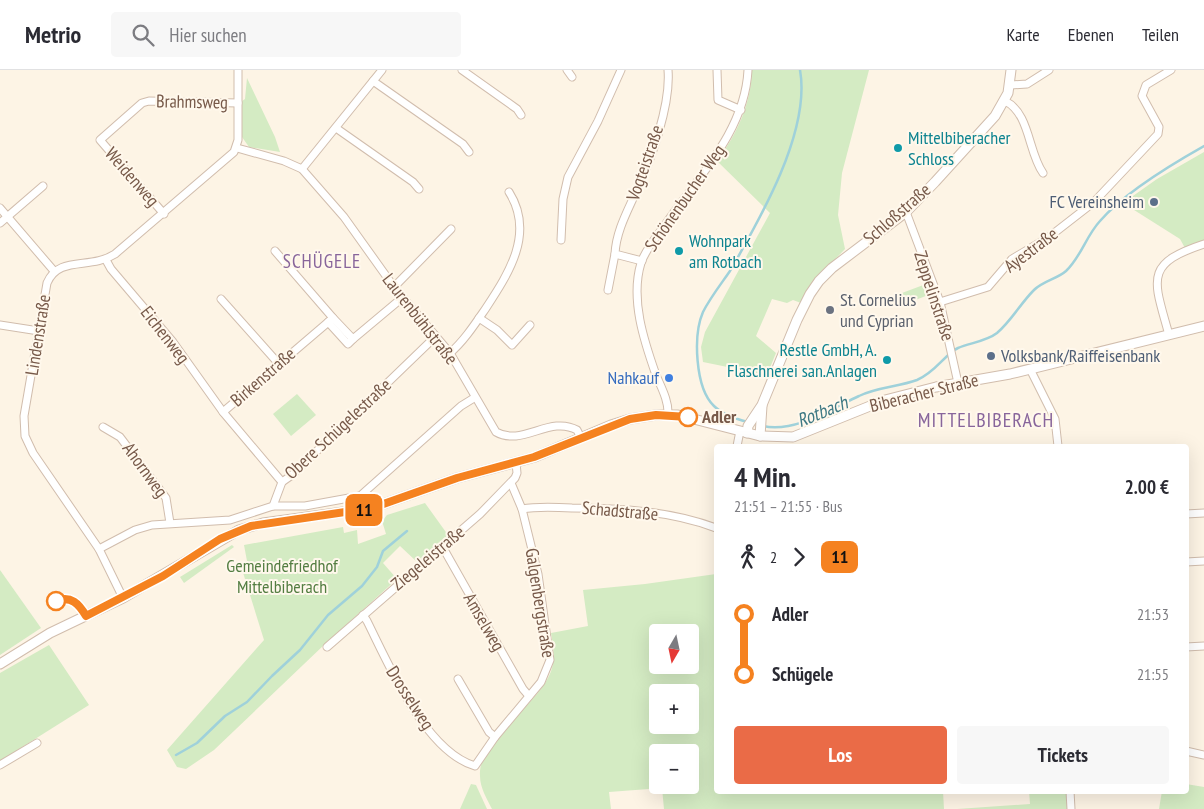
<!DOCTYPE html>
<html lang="de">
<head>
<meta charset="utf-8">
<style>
  :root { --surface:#fff; --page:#f7f7f7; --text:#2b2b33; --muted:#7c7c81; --line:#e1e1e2; --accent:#ea6b47 }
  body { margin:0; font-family:"PT Sans Narrow",sans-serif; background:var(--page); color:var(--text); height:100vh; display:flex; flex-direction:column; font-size:19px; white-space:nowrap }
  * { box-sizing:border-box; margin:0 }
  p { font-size:16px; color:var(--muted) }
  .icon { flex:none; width:28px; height:28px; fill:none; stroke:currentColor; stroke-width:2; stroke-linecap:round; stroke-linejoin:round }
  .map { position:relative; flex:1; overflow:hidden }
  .details { position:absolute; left:714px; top:374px; width:475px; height:350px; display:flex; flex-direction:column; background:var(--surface); border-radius:5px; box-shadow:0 5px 20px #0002 }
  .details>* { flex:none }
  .badge { padding:0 10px; border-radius:8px; font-size:18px; line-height:32px }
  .needle { width:32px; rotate:189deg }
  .fabs { position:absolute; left:649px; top:554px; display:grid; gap:10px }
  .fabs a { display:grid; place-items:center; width:50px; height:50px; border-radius:5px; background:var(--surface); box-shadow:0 5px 20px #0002; font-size:25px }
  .map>.badge { position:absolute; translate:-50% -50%; box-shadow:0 0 0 2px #fff }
  .legs { display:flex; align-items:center; gap:8px; height:55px; padding:0 20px; font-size:16px }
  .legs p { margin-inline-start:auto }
  .summary { display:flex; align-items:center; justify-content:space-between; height:85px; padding:0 20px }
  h1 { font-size:28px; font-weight:600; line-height:38px }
  .button { display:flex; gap:10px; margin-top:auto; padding:10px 20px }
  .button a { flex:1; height:58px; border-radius:5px; background:var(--accent); color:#fff; font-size:20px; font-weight:600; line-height:58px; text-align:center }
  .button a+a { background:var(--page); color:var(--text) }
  ul { padding:0 20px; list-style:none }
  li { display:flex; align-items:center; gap:18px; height:60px; font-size:19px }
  li i { display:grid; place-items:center; width:8px; height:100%; margin:0 6px; background:currentColor }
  li i::after { content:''; width:12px; height:12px; margin:-6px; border:4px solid; border-radius:50%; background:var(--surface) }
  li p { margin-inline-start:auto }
  li:first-child i { background:linear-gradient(#0000 50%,currentColor 0) }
  li:last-child i { background:linear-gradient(currentColor 50%,#0000 0) }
  header { display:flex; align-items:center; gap:30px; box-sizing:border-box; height:70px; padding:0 25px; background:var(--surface); border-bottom:1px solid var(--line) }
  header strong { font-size:24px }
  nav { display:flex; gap:28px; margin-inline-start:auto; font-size:18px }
  .search { width:350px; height:45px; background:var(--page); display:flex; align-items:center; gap:12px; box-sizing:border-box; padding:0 18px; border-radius:5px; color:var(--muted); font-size:19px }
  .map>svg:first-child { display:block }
</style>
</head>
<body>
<header>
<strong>Metrio</strong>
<div class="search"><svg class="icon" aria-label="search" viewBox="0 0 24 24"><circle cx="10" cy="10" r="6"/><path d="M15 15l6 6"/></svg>Hier suchen</div>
<nav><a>Karte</a><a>Ebenen</a><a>Teilen</a></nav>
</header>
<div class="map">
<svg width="1204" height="739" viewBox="0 0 1204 739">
  <rect width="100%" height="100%" fill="#fdf4e5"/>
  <g fill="#d4ebc3" fill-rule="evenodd">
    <path d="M752,0H869L842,103L838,145L845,179L817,208L801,233L793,230L787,233L772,229L756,266L776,283L767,305L703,292L701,277L705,262L770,143L717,91C737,64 751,34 752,0Z"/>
    <path d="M247,8L275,67L280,82L249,77L242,67V31L245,29Z"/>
    <path d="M1204,82V172L1185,178L1180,169L1123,133L1157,109Z"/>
    <path d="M926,214L931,224L910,232H896L894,226Z"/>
    <path d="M297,324L316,345L291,366L273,344Z"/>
    <path d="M425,433L448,465L417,492L400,476L383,493L397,509L325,574L214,680L186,699L177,697L167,680L264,570L240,493L247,491L244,475L343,457L344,463L357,460L358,474L386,464L382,451L387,445Z"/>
    <path d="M232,475L234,477L184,513L180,507Z"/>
    <path d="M0,500L41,558L0,585Z"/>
    <path d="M716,504V721H943L944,739H664L662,718L609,722L611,739H492C487,729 480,718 480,706C477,669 543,633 552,598C555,587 553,575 551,563L588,556L583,520L645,514ZM658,562H690V595H658ZM658,622H690V655H658ZM658,682H690V715H658Z"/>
    <path d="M49,575L89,635L0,691V603Z"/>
    <path d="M471,714L476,715L487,739H460Z"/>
    <path d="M1186,714L1204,717V739H1159L1162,721H1186Z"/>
    <path d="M1029,721H1067L1068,739H957L1030,734Z"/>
  </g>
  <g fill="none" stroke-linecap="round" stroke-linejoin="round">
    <g stroke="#9fd1da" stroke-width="2.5">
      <path d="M748,352C736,349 723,345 714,336C695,318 693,265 703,242C710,228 721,214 730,201C760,149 811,61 800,0"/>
      <path d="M763,356C795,363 831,339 859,326C877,317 898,317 917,310C936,302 945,284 958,278C970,273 987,271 997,263C1012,250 1020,234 1034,220C1043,211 1057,209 1066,201C1081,187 1086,166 1100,151C1123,124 1172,94 1204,76"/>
      <path d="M176,685L197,673L225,646L247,632L272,606L300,580L328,545L362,516L377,497L383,481L407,461"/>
    </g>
    <g stroke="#d1bdad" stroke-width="9">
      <g id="minor">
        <path d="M462,0L517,39L521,45"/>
        <path d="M567,0L572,7"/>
        <path d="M717,0L718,30L741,40"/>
        <path d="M373,11L463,74L469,82"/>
        <path d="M1011,15L1027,14L1049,0"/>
        <path d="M1005,31C1030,43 1028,82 1043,103"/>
        <path d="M336,58L413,112L419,119"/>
        <path d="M237,78L284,91L302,99L344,147L394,217L450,283L496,362C522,377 550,345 577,360L581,368"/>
        <path d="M302,99L382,0"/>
        <path d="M0,138L54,201"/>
        <path d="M906,142L940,232L958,313"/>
        <path d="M164,144L100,70L142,33L149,31L238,33"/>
        <path d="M0,153L43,116"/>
        <path d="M561,170L563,129L568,107L598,51L621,0"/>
        <path d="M275,181L333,248"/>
        <path d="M106,190L111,199L173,272L223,342"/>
        <path d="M642,191L615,184C616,162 627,142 636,122C651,90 671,35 668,0"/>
        <path d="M394,217L451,159"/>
        <path d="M608,220L615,184"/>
        <path d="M221,229L278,293"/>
        <path d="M940,232L988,217L1012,189L1049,167L1094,132L1158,64L1159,57L1142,26L1146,15L1171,0"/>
        <path d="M479,248L497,260L512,275L530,255"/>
        <path d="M328,252L348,274L353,269"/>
        <path d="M0,255L39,261"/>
        <path d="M1169,265C1154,210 1143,194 1204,174"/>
        <path d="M450,283C464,271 475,254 486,238C509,203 535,163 509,122"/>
        <path d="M1030,299L1055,349L1058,376"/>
        <path d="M668,345C669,331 661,317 656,305C644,271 630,229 641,193C645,180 657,166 665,155C698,107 745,61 748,0"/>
        <path d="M103,357L120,367L166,428L170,453"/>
        <path d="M737,376L740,361"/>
        <path d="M282,412L223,342L333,248L353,269L402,228"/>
        <path d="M273,436H305L360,426L461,336L474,328"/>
        <path d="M522,439C538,436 555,437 572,438C620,438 671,441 716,458"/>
        <path d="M1186,444L1204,443"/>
        <path d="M442,476L523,619L529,626"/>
        <path d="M99,479L135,460L152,455L230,450L273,436L282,412L292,405L436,266"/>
        <path d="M1186,492L1204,491"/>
        <path d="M123,528L99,479L33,383L25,366L24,346L47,213C59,185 90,200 115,184L234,82L238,70V0"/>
        <path d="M363,545L367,551C389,595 425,681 475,696L495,667L541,612L550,590L538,504L522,439L511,413"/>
        <path d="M327,577L480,444L515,408L517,403L516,393"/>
        <path d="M1186,577L1204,576"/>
        <path d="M458,609L489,662L495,667"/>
        <path d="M1186,681L1204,685"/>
        <path d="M0,695L37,673"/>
        <path d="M1070,721L1071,739"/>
      </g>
    </g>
    <g stroke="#d1bdad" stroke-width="11">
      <g id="tertiary">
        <path d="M747,363L748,356L762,335L797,250L810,224L819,211L832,198L906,142L935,112L995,46L1008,23L1011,0"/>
        <path d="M760,366L762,336"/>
        <path d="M0,594L50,563L123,528L239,460L263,453L372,438L457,408L535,387L611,355L630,349L656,345H678L760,366L793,367L885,330L936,317L1010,304L1204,256"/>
      </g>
    </g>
    <use href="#minor" stroke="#fff" stroke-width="7"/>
    <use href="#tertiary" stroke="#fff" stroke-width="9"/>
  </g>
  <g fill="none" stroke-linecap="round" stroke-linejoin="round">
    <g stroke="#fff" stroke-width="11">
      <path id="line-1" d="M56,531C71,525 79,534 86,546L163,506L220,469L251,456L372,438L457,408L534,387L630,349L656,345L688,347"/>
    </g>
    <use href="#line-1" stroke="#f58220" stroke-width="8"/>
  </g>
  <g fill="#0f9aa8" stroke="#fff8ec" stroke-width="2">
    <circle cx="898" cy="78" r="5"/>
    <circle cx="679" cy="181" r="5"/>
    <circle cx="887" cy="290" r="5"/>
  </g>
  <g fill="#5c6f8a" stroke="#fff8ec" stroke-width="2">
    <circle cx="1154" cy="132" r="5"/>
    <circle cx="991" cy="286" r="5"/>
  </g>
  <circle fill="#6b7280" stroke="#fff8ec" stroke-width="2" cx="830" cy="240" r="5"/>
  <circle fill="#3f7fe0" stroke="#fff8ec" stroke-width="2" cx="669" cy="308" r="5"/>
  <g fill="#fff" stroke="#f58220" stroke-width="2.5">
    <circle cx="688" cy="347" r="9"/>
    <circle cx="56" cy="531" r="9"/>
  </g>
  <g text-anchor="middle" stroke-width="4" stroke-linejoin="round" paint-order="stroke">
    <g font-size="18" fill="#775949" stroke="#fff8ec">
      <text transform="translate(192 32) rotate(1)" y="6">Brahmsweg</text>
      <text transform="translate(645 93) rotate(-71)" y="6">Vogteistraße</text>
      <text transform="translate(132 107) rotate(49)" y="6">Weidenweg</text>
      <text transform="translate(685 128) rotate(-55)" y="6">Schönenbucher Weg</text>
      <text transform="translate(897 144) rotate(-41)" y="6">Schloßstraße</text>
      <text transform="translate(1031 180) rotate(-37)" y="6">Ayestraße</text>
      <text transform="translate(934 226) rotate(72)" y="6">Zeppelinstraße</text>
      <text transform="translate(420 249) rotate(52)" y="6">Laurenbühlstraße</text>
      <text transform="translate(38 265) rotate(-81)" y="6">Lindenstraße</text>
      <text transform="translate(165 265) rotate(52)" y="6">Eichenweg</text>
      <text transform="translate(263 307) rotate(-41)" y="6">Birkenstraße</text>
      <text transform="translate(924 323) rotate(-14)" y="6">Biberacher Straße</text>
      <text transform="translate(338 359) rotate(-43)" y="6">Obere Schügelestraße</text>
      <text transform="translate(145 400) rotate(54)" y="6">Ahornweg</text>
      <text transform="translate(620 441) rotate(5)" y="6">Schadstraße</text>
      <text transform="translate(428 488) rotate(-40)" y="6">Ziegeleistraße</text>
      <text transform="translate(540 533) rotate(81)" y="6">Galgenbergstraße</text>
      <text transform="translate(484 552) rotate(60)" y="6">Amselweg</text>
      <text transform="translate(410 628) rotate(57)" y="6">Drosselweg</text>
    </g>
    <g font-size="18" fill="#0d838f" stroke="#fff8ec" text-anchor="start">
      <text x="908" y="74">Mittelbiberacher<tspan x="908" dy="21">Schloss</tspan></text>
      <text x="689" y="177">Wohnpark<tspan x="689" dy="21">am Rotbach</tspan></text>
      <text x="877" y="286" text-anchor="end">Restle GmbH, A.<tspan x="877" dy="21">Flaschnerei san.Anlagen</tspan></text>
    </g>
    <g font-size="18" fill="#4e5e75" stroke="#fff8ec" text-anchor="end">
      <text x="1144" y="138">FC Vereinsheim</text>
      <text x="1001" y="292" text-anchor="start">Volksbank/Raiffeisenbank</text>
    </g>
    <g font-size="18" fill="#5b616d" stroke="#fff8ec" text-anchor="start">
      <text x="840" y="236">St. Cornelius<tspan x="840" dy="21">und Cyprian</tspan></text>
    </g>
    <g font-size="18" fill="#366cbe" stroke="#fff8ec" text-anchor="end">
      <text x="659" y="314">Nahkauf</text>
    </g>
    <g font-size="18" font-weight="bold" fill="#775949" stroke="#fff8ec" text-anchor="start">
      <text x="702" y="353">Adler</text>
    </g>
    <g font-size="18" fill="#537d41" stroke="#fff8ec">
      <text x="282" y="502">Gemeindefriedhof<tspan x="282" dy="21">Mittelbiberach</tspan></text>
    </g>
    <g font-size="19" letter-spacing="1" fill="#88659b" stroke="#fff8ec">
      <text x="322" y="198">SCHÜGELE</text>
    </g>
    <g font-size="19" font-style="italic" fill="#3f7984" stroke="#fff8ec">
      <text transform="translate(822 341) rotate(-22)" y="7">Rotbach</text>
    </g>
    <g font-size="20" letter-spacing="1" fill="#88659b" stroke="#fff8ec">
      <text x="986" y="357">MITTELBIBERACH</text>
    </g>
  </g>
</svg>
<div class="fabs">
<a><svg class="needle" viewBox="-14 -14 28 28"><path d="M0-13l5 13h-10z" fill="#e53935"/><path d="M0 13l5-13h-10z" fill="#7c7c81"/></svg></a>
<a>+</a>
<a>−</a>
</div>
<b class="badge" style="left:364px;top:440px;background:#f58220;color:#111">11</b>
<section class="details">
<div class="summary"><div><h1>4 Min.</h1><p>21:51 – 21:55 · Bus</p></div><b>2.00 €</b></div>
<div class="legs"><svg class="icon" aria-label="walk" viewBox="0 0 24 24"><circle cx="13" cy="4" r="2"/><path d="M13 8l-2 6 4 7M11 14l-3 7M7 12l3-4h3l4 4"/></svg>2<svg class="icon" aria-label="forward" viewBox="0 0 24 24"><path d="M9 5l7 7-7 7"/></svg><b class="badge" style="background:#f58220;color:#111">11</b></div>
<ul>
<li><i style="color:#f58220"></i><b>Adler</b><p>21:53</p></li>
<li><i style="color:#f58220"></i><b>Schügele</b><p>21:55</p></li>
</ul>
<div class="button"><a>Los</a><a>Tickets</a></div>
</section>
</div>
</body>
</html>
